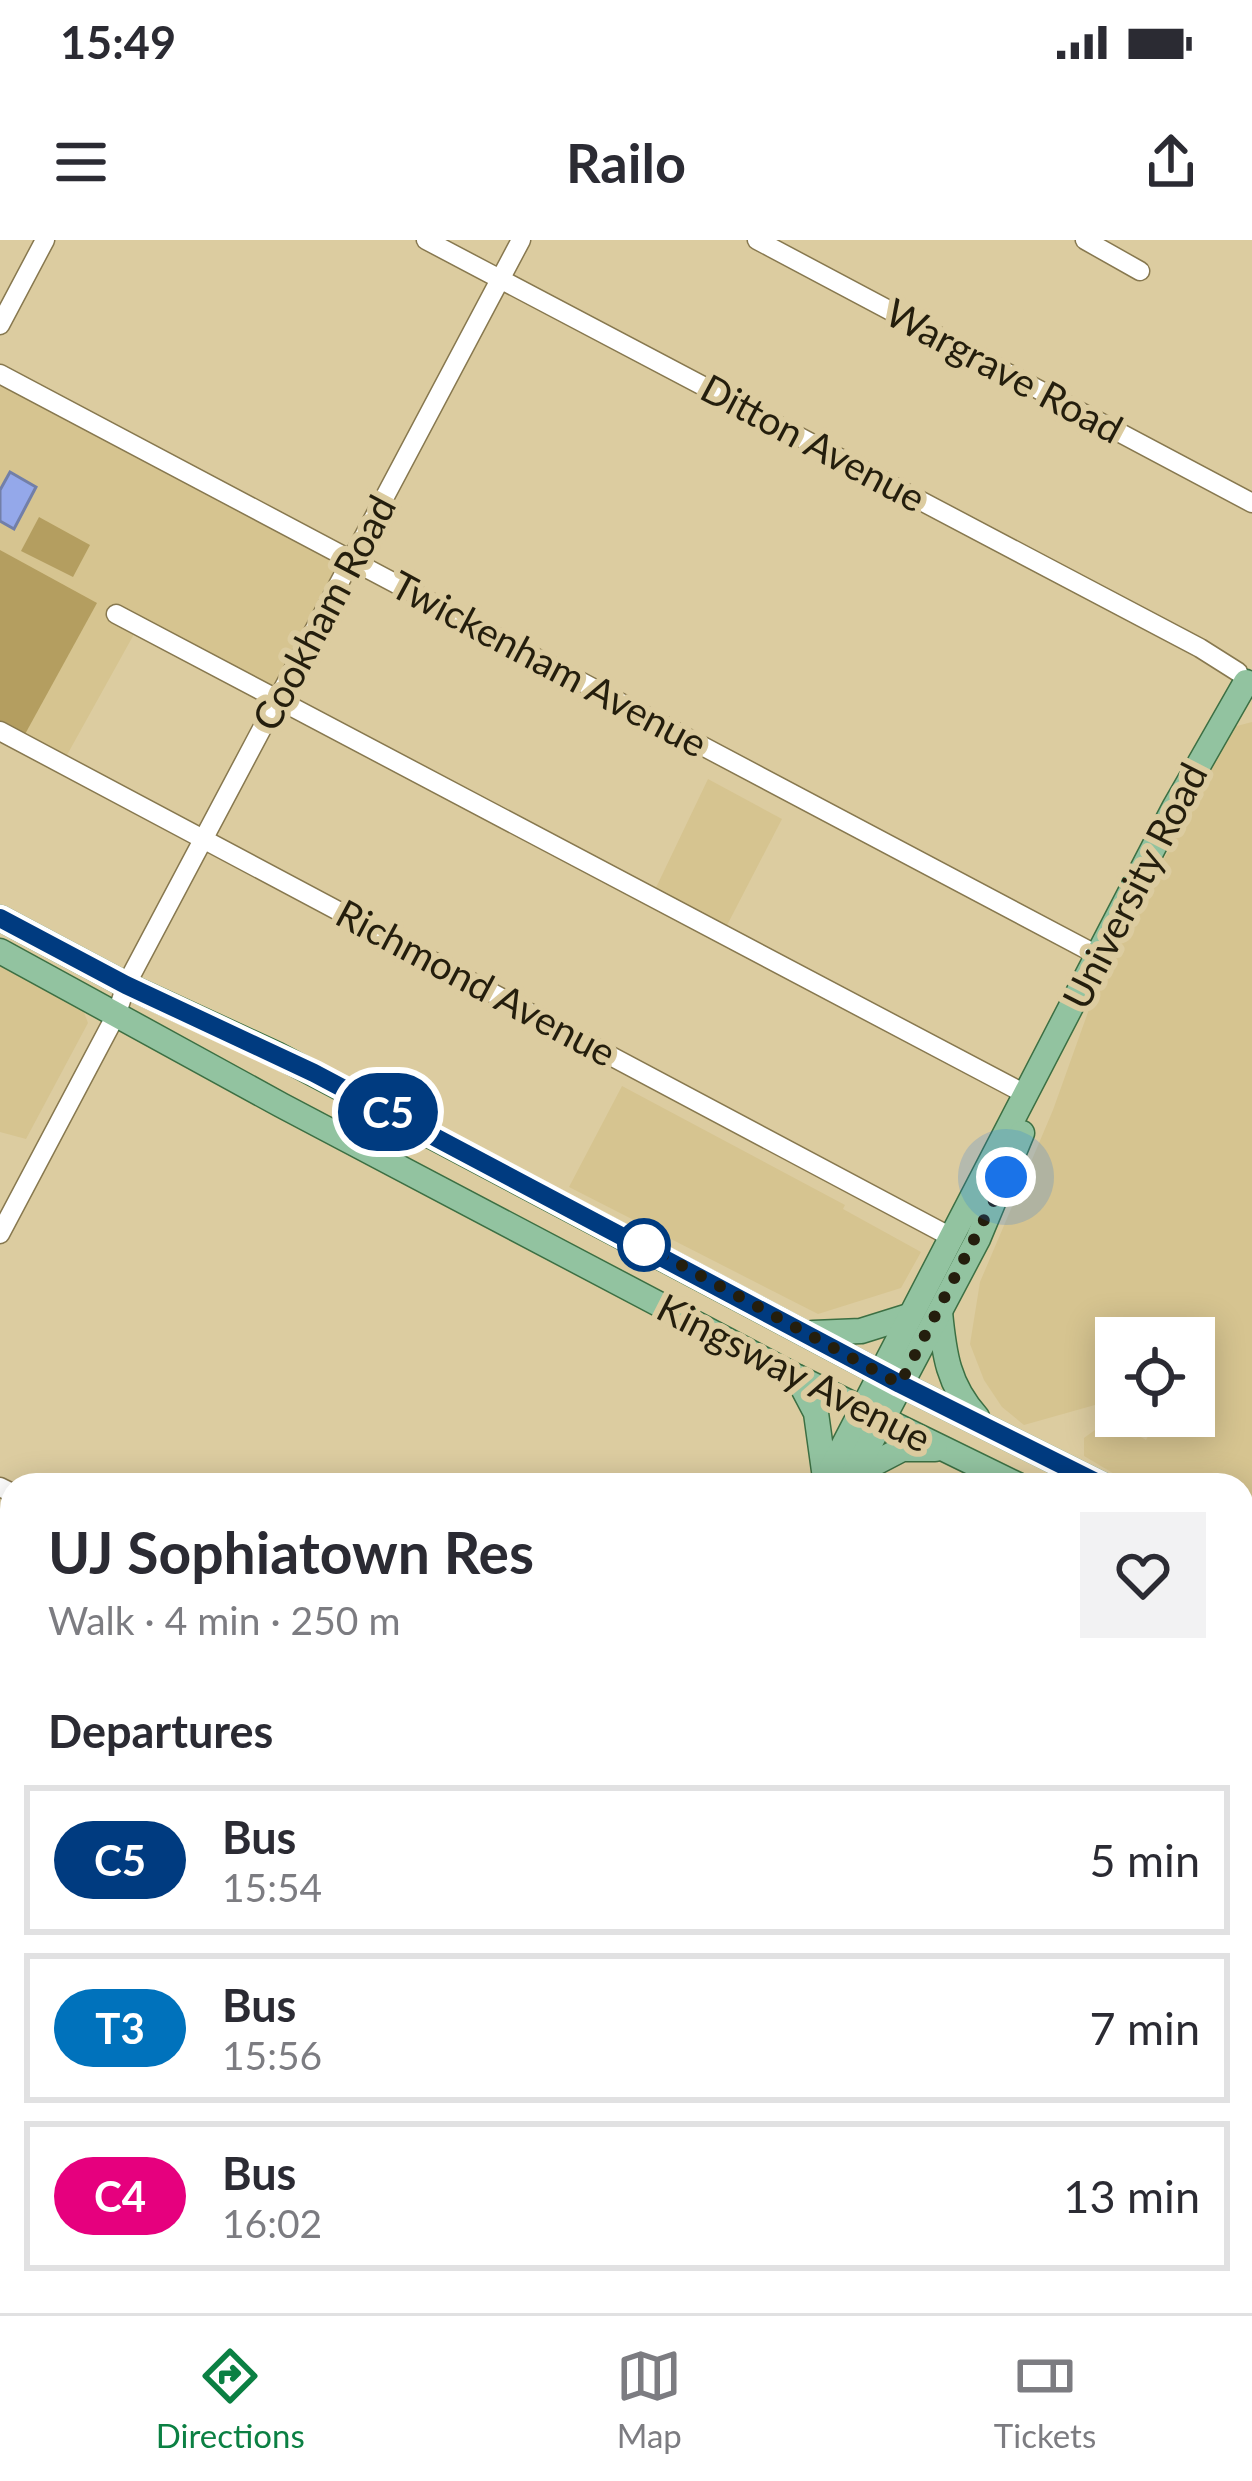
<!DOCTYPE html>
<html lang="en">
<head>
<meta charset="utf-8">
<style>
  :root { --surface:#fff; --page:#f2f2f3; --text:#2b2b33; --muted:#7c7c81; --line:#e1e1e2; --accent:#0b8043 }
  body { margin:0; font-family:Lato,sans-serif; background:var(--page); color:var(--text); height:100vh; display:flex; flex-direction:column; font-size:45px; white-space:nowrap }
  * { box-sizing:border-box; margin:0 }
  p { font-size:39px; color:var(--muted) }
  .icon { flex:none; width:66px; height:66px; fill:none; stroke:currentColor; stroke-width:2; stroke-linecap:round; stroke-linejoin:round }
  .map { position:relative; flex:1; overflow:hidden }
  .panel { position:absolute; left:0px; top:1233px; width:1254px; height:840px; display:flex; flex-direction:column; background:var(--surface); border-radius:36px 36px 0 0; box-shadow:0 6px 30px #0003 }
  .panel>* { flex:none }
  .badge { padding:0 24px; border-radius:39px; font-size:42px; line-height:78px }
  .buttons { position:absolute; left:1095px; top:1077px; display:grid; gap:24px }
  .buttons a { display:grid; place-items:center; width:120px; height:120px; border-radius:0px; background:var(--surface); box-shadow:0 6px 30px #0003; font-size:60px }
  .you { position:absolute; width:60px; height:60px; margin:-30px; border:9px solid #fff; border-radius:50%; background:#1a73e8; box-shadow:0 0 0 18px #1a73e833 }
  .map>.badge { position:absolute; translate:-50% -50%; box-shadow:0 0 0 6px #fff }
  h2 { padding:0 48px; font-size:45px; line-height:108px }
  .round { display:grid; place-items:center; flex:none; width:126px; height:126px; border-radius:0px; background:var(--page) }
  .headline { display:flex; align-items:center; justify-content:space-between; height:204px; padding:0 48px }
  h1 { font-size:57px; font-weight:700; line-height:90px }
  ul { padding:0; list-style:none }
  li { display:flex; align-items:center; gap:36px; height:150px; margin:0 24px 18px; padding:0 24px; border:6px solid var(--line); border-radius:0px }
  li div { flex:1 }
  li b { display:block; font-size:45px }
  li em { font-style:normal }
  li .badge { min-width:132px; font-weight:700; text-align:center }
  .status { display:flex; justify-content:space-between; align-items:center; height:84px; padding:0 60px; background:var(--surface); direction:ltr }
  .status svg { height:33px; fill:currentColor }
  header { display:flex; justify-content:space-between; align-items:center; height:156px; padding:0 48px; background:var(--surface); font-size:54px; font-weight:700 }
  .dock { display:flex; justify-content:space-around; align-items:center; height:168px; border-top:3px solid var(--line); background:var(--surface); font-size:33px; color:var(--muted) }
  .dock a { display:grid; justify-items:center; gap:6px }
  .dock .on { color:var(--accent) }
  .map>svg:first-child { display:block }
</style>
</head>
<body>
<div class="status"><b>15:49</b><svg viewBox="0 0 49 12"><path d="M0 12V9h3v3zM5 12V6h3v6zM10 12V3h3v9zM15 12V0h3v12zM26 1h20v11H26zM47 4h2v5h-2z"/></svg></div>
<header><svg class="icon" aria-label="menu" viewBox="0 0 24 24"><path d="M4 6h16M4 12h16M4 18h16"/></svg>Railo<svg class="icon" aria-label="share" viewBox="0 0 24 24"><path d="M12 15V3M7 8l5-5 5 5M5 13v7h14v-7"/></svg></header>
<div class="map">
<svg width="1252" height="2073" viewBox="0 0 1252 2073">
  <rect width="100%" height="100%" fill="#dccca0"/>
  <g fill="#d6c490">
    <path d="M0,134L354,320L277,461L138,387L62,524L0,492Z"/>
    <path d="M1252,482V1302L1242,1297V1245H1133L1084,1216V1198L1103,1184L1113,1181L1146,1200L1159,1176H1194V1098H1116V1159L1024,1185L1002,1167L984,1140L970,1104L980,1042L1053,870L1097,747L1233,487Z"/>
    <path d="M708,539L782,579L722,695L651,658Z"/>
    <path d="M0,724L82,767L88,783L26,899L0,892Z"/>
    <path d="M622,846L845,965L843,969L921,1012L901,1048L818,1074L569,947Z"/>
    <path d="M57,2061H373V2073H58Z"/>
  </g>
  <g fill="#b49e60">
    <path d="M39,277L90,305L73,337L21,311Z"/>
    <path d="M0,310L97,363L24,496L0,483Z"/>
    <path d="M373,2061H614L615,2069L373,2073Z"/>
  </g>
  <path fill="#94a8ea" stroke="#727fa8" stroke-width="3" d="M10,232L36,247L14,289L0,281V250Z"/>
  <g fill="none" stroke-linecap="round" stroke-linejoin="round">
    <g stroke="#87784f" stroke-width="21">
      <g id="minor">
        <path d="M426,0L1200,408L1238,432"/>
        <path d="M757,0L1252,263"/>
        <path d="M1085,0L1140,31"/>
        <path d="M0,85L45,0"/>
        <path d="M0,134L1097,715"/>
        <path d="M116,374L1027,855"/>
        <path d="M0,491L951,997"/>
        <path d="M0,994L117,773L126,745L521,0"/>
        <path d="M0,1247L12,1253"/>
        <path d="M0,1507L12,1513"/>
        <path d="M0,1608L12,1587"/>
        <path d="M0,1683L12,1689"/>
        <path d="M1242,1752L1252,1751"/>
        <path d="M0,1830L12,1829"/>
        <path d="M1242,1897L1252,1896"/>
        <path d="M0,1976L12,1975"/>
        <path d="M1242,2042L1252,2041"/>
        <path d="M1184,2061V2073"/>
        <path d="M787,2073L943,2061"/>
      </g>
    </g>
    <g stroke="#3c6f43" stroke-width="27">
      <g id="major">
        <path d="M0,678L126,745L276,814L900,1144L1102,1245"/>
        <path d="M0,711L281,865L797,1137L1018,1245"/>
        <path d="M940,1072C944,1114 948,1145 977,1177"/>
        <path d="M813,1093L861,1091L909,1076"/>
        <path d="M797,1137L816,1173L825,1238"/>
        <path d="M856,1233L902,1209H935"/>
        <path d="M823,1245L1174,568L1246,442"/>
        <path d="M848,1245L978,999L1022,893"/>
        <path d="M1242,1318L1252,1323"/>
        <path d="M1242,1358L1252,1364"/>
        <path d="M822,2073V2061"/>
        <path d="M841,2073L842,2061"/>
      </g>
    </g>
    <use href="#minor" stroke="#fff" stroke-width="18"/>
    <use href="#major" stroke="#92c3a0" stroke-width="24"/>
  </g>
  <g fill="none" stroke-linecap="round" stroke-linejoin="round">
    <g stroke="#fff" stroke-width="27">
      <path id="line" d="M0,678L126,745L314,833L900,1144L1102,1245"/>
    </g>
    <use href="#line" stroke="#003b80" stroke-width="18"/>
    <path stroke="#241e0d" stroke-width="12" stroke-dasharray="0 21.6" d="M644,1005L900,1144L1006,937"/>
  </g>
  <circle fill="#fff" stroke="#003b80" stroke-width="6" cx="644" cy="1005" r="24"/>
  <g text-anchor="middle" stroke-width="12" stroke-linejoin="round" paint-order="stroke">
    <g font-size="39" fill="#241e0d" stroke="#dccca0">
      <text transform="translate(1004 131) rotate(28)" y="14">Wargrave Road</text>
      <text transform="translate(813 203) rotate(28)" y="14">Ditton Avenue</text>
      <text transform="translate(324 373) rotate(-62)" y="14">Cookham Road</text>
      <text transform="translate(549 424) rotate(28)" y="14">Twickenham Avenue</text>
      <text transform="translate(1135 646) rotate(-63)" y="14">University Road</text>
      <text transform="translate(476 743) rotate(28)" y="14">Richmond Avenue</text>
      <text transform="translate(794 1133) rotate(27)" y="14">Kingsway Avenue</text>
    </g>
  </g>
</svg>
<div class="buttons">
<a><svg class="icon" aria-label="locate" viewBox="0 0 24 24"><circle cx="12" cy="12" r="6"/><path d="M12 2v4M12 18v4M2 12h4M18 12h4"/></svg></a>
</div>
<div class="you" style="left:1006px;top:937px"></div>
<b class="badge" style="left:388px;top:872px;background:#003b80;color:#fff">C5</b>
<section class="panel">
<div class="headline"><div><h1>UJ Sophiatown Res</h1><p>Walk · 4 min · 250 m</p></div><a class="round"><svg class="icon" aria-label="heart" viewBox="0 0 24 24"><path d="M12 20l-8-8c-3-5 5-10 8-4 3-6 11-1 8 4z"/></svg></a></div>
<h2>Departures</h2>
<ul>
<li><span class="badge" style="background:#003b80;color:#fff">C5</span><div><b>Bus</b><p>15:54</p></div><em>5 min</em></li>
<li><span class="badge" style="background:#0072bc;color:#fff">T3</span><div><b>Bus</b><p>15:56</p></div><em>7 min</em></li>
<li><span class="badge" style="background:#e6007e;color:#fff">C4</span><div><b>Bus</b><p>16:02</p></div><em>13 min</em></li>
</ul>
</section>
</div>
<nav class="dock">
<a class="on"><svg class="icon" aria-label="directions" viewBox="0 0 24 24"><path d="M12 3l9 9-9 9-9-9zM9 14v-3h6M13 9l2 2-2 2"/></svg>Directions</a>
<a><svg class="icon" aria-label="map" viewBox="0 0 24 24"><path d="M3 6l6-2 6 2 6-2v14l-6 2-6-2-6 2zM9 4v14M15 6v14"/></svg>Map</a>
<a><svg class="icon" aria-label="tickets" viewBox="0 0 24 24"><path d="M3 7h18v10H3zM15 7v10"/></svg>Tickets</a>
</nav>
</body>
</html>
